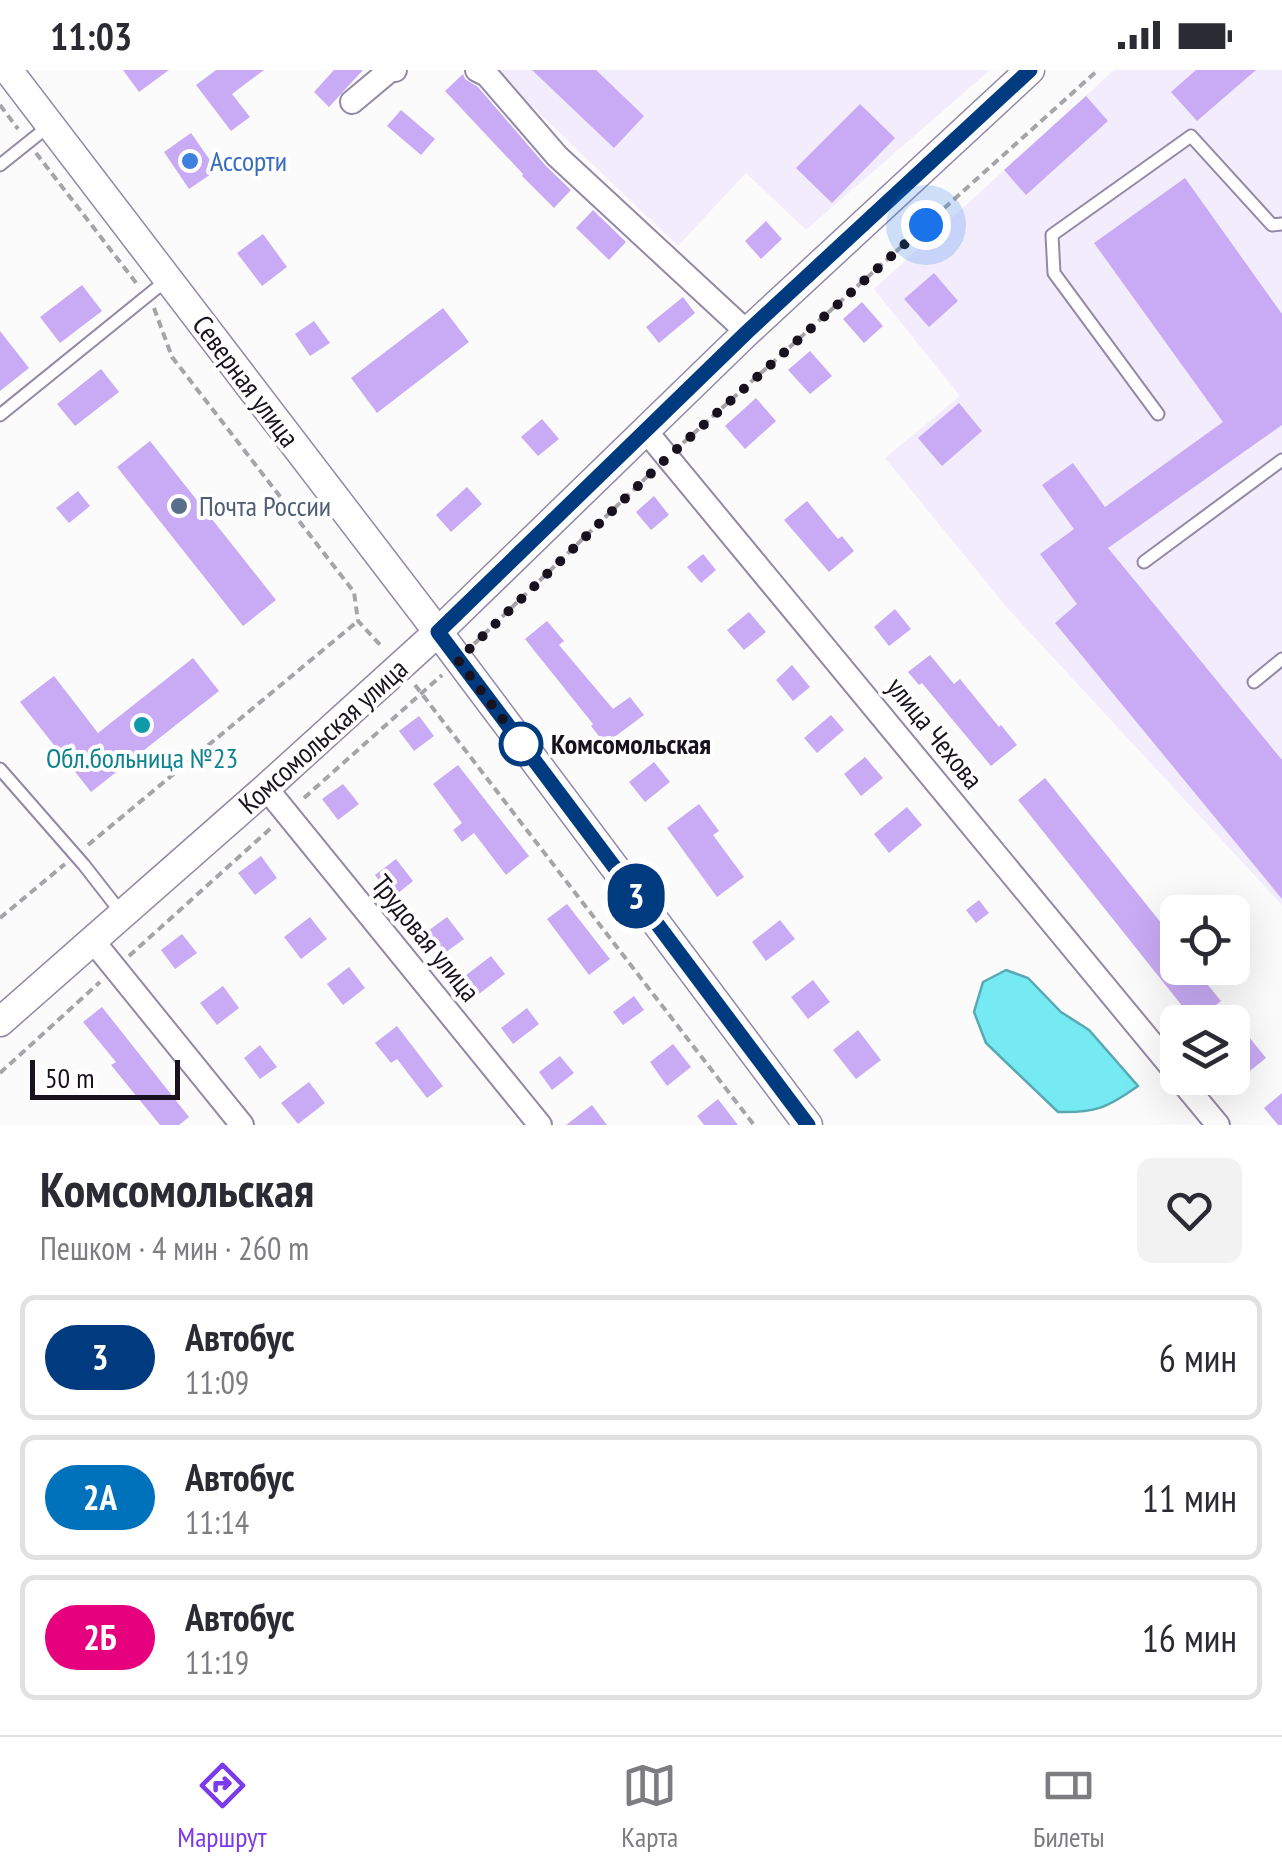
<!DOCTYPE html>
<html lang="ru">
<head>
<meta charset="utf-8">
<style>
  :root { --surface:#fff; --page:#f2f2f3; --text:#2b2b33; --muted:#7c7c81; --line:#e1e1e2; --accent:#7c3aed }
  body { margin:0; font-family:"PT Sans Narrow",sans-serif; background:var(--page); color:var(--text); height:100vh; display:flex; flex-direction:column; font-size:38px; white-space:nowrap }
  * { box-sizing:border-box; margin:0 }
  p { font-size:32px; color:var(--muted) }
  .icon { flex:none; width:55px; height:55px; fill:none; stroke:currentColor; stroke-width:2; stroke-linecap:round; stroke-linejoin:round }
  .map { position:relative; height:1055px; overflow:hidden }
  .side { display:flex; flex-direction:column; background:var(--surface); flex:1 }
  .side>* { flex:none }
  .badge { padding:0 20px; border-radius:32px; font-size:35px; line-height:65px }
  .fabs { position:absolute; left:1160px; top:825px; display:grid; gap:20px }
  .fabs a { display:grid; place-items:center; width:90px; height:90px; border-radius:15px; background:var(--surface); box-shadow:0 10px 40px #0002; font-size:50px }
  .scale { position:absolute; left:30px; bottom:25px; width:150px; box-sizing:border-box; padding-left:10px; border:5px solid #17121d; border-top:0; font-size:28px; line-height:35px; white-space:nowrap; color:#17121d; -webkit-text-stroke:8px #fff; paint-order:stroke }
  .you { position:absolute; width:50px; height:50px; margin:-25px; border:8px solid #fff; border-radius:50%; background:#1a73e8; box-shadow:0 0 0 15px #1a73e833 }
  .map>.badge { position:absolute; translate:-50% -50%; box-shadow:0 0 0 5px #fff }
  .round { display:grid; place-items:center; flex:none; width:105px; height:105px; border-radius:15px; background:var(--page) }
  .headline { display:flex; align-items:center; justify-content:space-between; height:170px; padding:0 40px }
  h1 { font-size:48px; font-weight:600; line-height:75px }
  ul { padding:0; list-style:none }
  li { display:flex; align-items:center; gap:30px; height:125px; margin:0 20px 15px; padding:0 20px; border:5px solid var(--line); border-radius:15px }
  li div { flex:1 }
  li b { display:block; font-size:38px }
  li em { font-style:normal }
  li .badge { min-width:110px; font-weight:700; text-align:center }
  .status { display:flex; justify-content:space-between; align-items:center; height:70px; padding:0 50px; background:var(--surface); direction:ltr }
  .status svg { height:28px; fill:currentColor }
  .menu { display:flex; justify-content:space-around; align-items:center; height:140px; border-top:2px solid var(--line); background:var(--surface); font-size:28px; color:var(--muted) }
  .menu a { display:grid; justify-items:center; gap:5px }
  .menu .active { color:var(--accent) }
  .map>svg:first-child { display:block }
</style>
</head>
<body>
<div class="status"><b>11:03</b><svg viewBox="0 0 49 12"><path d="M0 12V9h3v3zM5 12V6h3v6zM10 12V3h3v9zM15 12V0h3v12zM26 1h20v11H26zM47 4h2v5h-2z"/></svg></div>
<div class="map">
<svg width="1282" height="1055" viewBox="0 0 1282 1055">
  <rect width="100%" height="100%" fill="#fbfbfb"/>
  <g fill="#f3ecfd">
    <path d="M494,0H990L806,160L746,103L678,176Z"/>
    <path d="M1114,0H1282V835L1009,540L885,388L960,326L874,219Z"/>
  </g>
  <path fill="#75eaf3" stroke="#59a9b3" stroke-width="2.5" d="M1006,900L1028,908L1061,942L1089,960L1138,1016C1107,1038 1095,1043 1058,1042L986,973L974,942L983,912Z"/>
  <g fill="#c9abf5">
    <path d="M123,0H169L139,22Z"/>
    <path d="M216,0H264L232,24L250,47L231,61L196,15Z"/>
    <path d="M334,0H363L329,37L314,22Z"/>
    <path d="M532,0H596L644,46L614,78Z"/>
    <path d="M1196,0H1256L1197,51L1171,22Z"/>
    <path d="M463,4L465,9L478,17L546,96L571,120L554,138L522,106L523,104L445,21Z"/>
    <path d="M1086,26L1108,51L1026,125L1004,100Z"/>
    <path d="M860,34L895,68L832,133L796,98Z"/>
    <path d="M401,40L435,69L421,85L387,56Z"/>
    <path d="M191,63L217,100L189,119L164,82Z"/>
    <path d="M1185,108L1282,244V355L1108,478L1282,690V829L1055,553L1077,534L1040,484L1074,459L1042,415L1073,393L1105,437L1223,352L1094,173Z"/>
    <path d="M593,140L626,172L609,190L576,158Z"/>
    <path d="M766,151L782,169L761,189L745,171Z"/>
    <path d="M263,164L287,197L262,216L237,183Z"/>
    <path d="M934,203L958,231L929,257L904,229Z"/>
    <path d="M82,215L102,241L60,273L40,247Z"/>
    <path d="M683,227L695,243L659,273L646,257Z"/>
    <path d="M862,232L883,256L864,273L843,249Z"/>
    <path d="M443,238L469,272L377,343L351,308Z"/>
    <path d="M314,251L330,273L310,286L295,264Z"/>
    <path d="M0,261L29,298L0,321Z"/>
    <path d="M810,281L832,306L810,324L788,300Z"/>
    <path d="M101,299L119,322L75,356L57,334Z"/>
    <path d="M756,328L776,351L745,379L725,356Z"/>
    <path d="M959,333L982,361L942,396L918,368Z"/>
    <path d="M542,349L559,369L538,386L521,367Z"/>
    <path d="M150,371L276,530L243,556L117,397Z"/>
    <path d="M467,417L482,434L451,462L436,445Z"/>
    <path d="M78,421L90,436L69,453L56,438Z"/>
    <path d="M654,426L669,445L651,460L636,442Z"/>
    <path d="M807,431L838,469L842,466L854,481L829,502L784,450Z"/>
    <path d="M703,484L716,500L701,513L687,497Z"/>
    <path d="M895,539L911,559L889,576L874,557Z"/>
    <path d="M749,542L766,562L744,580L727,560Z"/>
    <path d="M547,551L564,571L559,575L613,639L630,627L644,645L605,674L591,656L593,654L525,569Z"/>
    <path d="M930,585L954,614L960,609L999,657L1001,655L1017,675L991,696L922,613L919,615L908,602Z"/>
    <path d="M193,588L219,621L91,722L20,632L54,606L98,663Z"/>
    <path d="M792,595L810,617L793,631L776,610Z"/>
    <path d="M831,645L844,660L817,683L804,668Z"/>
    <path d="M419,646L434,666L414,681L399,661Z"/>
    <path d="M865,687L883,708L861,726L844,704Z"/>
    <path d="M654,692L670,712L645,732L629,712Z"/>
    <path d="M458,695L529,786L506,805L474,763L462,772L453,760L462,753L433,714Z"/>
    <path d="M1045,708L1178,874V898H1194L1221,931L1195,952L1018,730Z"/>
    <path d="M343,714L359,734L338,750L322,729Z"/>
    <path d="M699,734L719,761L713,765L744,807L717,827L667,758Z"/>
    <path d="M907,737L922,755L889,783L874,764Z"/>
    <path d="M261,786L277,808L255,825L238,803Z"/>
    <path d="M396,789L413,811L392,828L375,805Z"/>
    <path d="M979,830L989,843L976,853L966,840Z"/>
    <path d="M567,834L610,889L589,905L547,849Z"/>
    <path d="M310,847L327,869L301,889L284,867Z"/>
    <path d="M447,847L464,869L442,885L425,863Z"/>
    <path d="M780,850L795,869L766,891L752,872Z"/>
    <path d="M182,864L197,883L175,899L161,880Z"/>
    <path d="M491,886L505,904L475,927L461,909Z"/>
    <path d="M349,897L365,918L343,935L327,914Z"/>
    <path d="M813,910L830,932L808,949L791,927Z"/>
    <path d="M223,916L239,938L217,955L200,933Z"/>
    <path d="M634,926L644,940L623,955L613,942Z"/>
    <path d="M102,937L189,1047L179,1055H160L111,995L116,992L83,952Z"/>
    <path d="M527,938L539,954L513,974L501,958Z"/>
    <path d="M1232,946L1266,988L1241,1008L1232,998Z"/>
    <path d="M397,956L443,1016L427,1028L397,989L391,993L375,973Z"/>
    <path d="M858,960L881,990L856,1009L833,980Z"/>
    <path d="M673,974L691,997L667,1016L650,992Z"/>
    <path d="M260,975L277,997L260,1009L244,988Z"/>
    <path d="M560,986L574,1003L552,1020L539,1002Z"/>
    <path d="M309,1012L325,1033L298,1054L281,1033Z"/>
    <path d="M1282,1023V1055H1278L1264,1038Z"/>
    <path d="M718,1029L738,1055H704L697,1046Z"/>
    <path d="M592,1035L607,1055H566Z"/>
  </g>
  <g fill="none" stroke-linecap="round" stroke-linejoin="round">
    <g stroke="#9488a7" stroke-width="15">
      <g id="service">
        <path d="M0,95L50,55"/>
        <path d="M1158,344L1054,203L1052,165L1191,66L1272,155L1282,154"/>
        <path d="M0,345L168,209"/>
        <path d="M1144,492L1282,390"/>
        <path d="M1254,612L1282,589"/>
        <path d="M0,699L84,795L123,845"/>
      </g>
    </g>
    <g stroke="#9488a7" stroke-width="26">
      <g id="minor">
        <path d="M477,0L487,5L557,86L747,262"/>
        <path d="M352,32L389,1L395,0"/>
        <path d="M645,360L1178,1005"/>
        <path d="M266,718L540,1055"/>
        <path d="M93,871L242,1055"/>
        <path d="M1179,1008L1218,1055"/>
      </g>
    </g>
    <g stroke="#9488a7" stroke-width="31">
      <g id="tertiary">
        <path d="M8,0L438,562L808,1055"/>
        <path d="M0,952L266,718L438,562L747,262L1030,0"/>
      </g>
    </g>
    <g stroke="#a6a4a8" stroke-width="4" stroke-dasharray="8 5" stroke-linecap="butt">
      <path d="M0,35L18,59"/>
      <path d="M36,83L137,214"/>
      <path d="M154,238L172,287L354,522L358,551L383,578"/>
      <path d="M683,373L1098,0"/>
      <path d="M474,574L654,400"/>
      <path d="M415,615L754,1055"/>
      <path d="M304,728L442,605"/>
      <path d="M88,775L358,551"/>
      <path d="M0,848L65,794"/>
      <path d="M129,886L271,758"/>
      <path d="M0,1003L100,912"/>
    </g>
    <use href="#service" stroke="#fff" stroke-width="11"/>
    <use href="#minor" stroke="#fff" stroke-width="22"/>
    <use href="#tertiary" stroke="#fff" stroke-width="28"/>
  </g>
  <g fill="none" stroke-linecap="round" stroke-linejoin="round">
    <g stroke="#fff" stroke-width="22">
      <path id="line" d="M808,1055L438,562L747,262L1030,0"/>
    </g>
    <use href="#line" stroke="#003b80" stroke-width="15"/>
    <path stroke="#17121d" stroke-width="10" stroke-dasharray="0 18" d="M521,674L528,683L458,590L668,387L926,155"/>
  </g>
  <circle fill="#3f7fe0" stroke="#fff" stroke-width="4" cx="190" cy="91" r="10"/>
  <circle fill="#5c6f8a" stroke="#fff" stroke-width="4" cx="179" cy="436" r="10"/>
  <circle fill="#0f9aa8" stroke="#fff" stroke-width="4" cx="142" cy="655" r="10"/>
  <circle fill="#fff" stroke="#003b80" stroke-width="5" cx="521" cy="674" r="20"/>
  <g text-anchor="middle" stroke-width="8" stroke-linejoin="round" paint-order="stroke">
    <g font-size="28" fill="#366cbe" stroke="#fff" text-anchor="start">
      <text x="210" y="101">Ассорти</text>
    </g>
    <g font-size="28" fill="#17121d" stroke="#fff">
      <text transform="translate(246 311) rotate(53)" y="10">Северная улица</text>
      <text transform="translate(935 663) rotate(51)" y="10">улица Чехова</text>
      <text transform="translate(323 666) rotate(-42)" y="10">Комсомольская улица</text>
      <text transform="translate(426 868) rotate(51)" y="10">Трудовая улица</text>
    </g>
    <g font-size="28" fill="#4e5e75" stroke="#fff" text-anchor="start">
      <text x="199" y="446">Почта России</text>
    </g>
    <g font-size="28" font-weight="bold" fill="#17121d" stroke="#fff" text-anchor="start">
      <text x="551" y="684">Комсомольская</text>
    </g>
    <g font-size="28" fill="#0d838f" stroke="#fff">
      <text x="142" y="698">Обл.больница №23</text>
    </g>
  </g>
</svg>
<div class="fabs">
<a><svg class="icon" aria-label="locate" viewBox="0 0 24 24"><circle cx="12" cy="12" r="6"/><path d="M12 2v4M12 18v4M2 12h4M18 12h4"/></svg></a>
<a><svg class="icon" aria-label="layers" viewBox="0 0 24 24"><path d="M12 4l9 5-9 5-9-5zM3 14l9 5 9-5"/></svg></a>
</div>
<div class="scale">50 m</div>
<div class="you" style="left:926px;top:155px"></div>
<b class="badge" style="left:636px;top:826px;background:#003b80;color:#fff">3</b>
</div>
<section class="side">
<div class="headline"><div><h1>Комсомольская</h1><p>Пешком · 4 мин · 260 m</p></div><a class="round"><svg class="icon" aria-label="heart" viewBox="0 0 24 24"><path d="M12 20l-8-8c-3-5 5-10 8-4 3-6 11-1 8 4z"/></svg></a></div>
<ul>
<li><span class="badge" style="background:#003b80;color:#fff">3</span><div><b>Автобус</b><p>11:09</p></div><em>6 мин</em></li>
<li><span class="badge" style="background:#0072bc;color:#fff">2А</span><div><b>Автобус</b><p>11:14</p></div><em>11 мин</em></li>
<li><span class="badge" style="background:#e6007e;color:#fff">2Б</span><div><b>Автобус</b><p>11:19</p></div><em>16 мин</em></li>
</ul>
</section>
<nav class="menu">
<a class="active"><svg class="icon" aria-label="directions" viewBox="0 0 24 24"><path d="M12 3l9 9-9 9-9-9zM9 14v-3h6M13 9l2 2-2 2"/></svg>Маршрут</a>
<a><svg class="icon" aria-label="map" viewBox="0 0 24 24"><path d="M3 6l6-2 6 2 6-2v14l-6 2-6-2-6 2zM9 4v14M15 6v14"/></svg>Карта</a>
<a><svg class="icon" aria-label="tickets" viewBox="0 0 24 24"><path d="M3 7h18v10H3zM15 7v10"/></svg>Билеты</a>
</nav>
</body>
</html>
